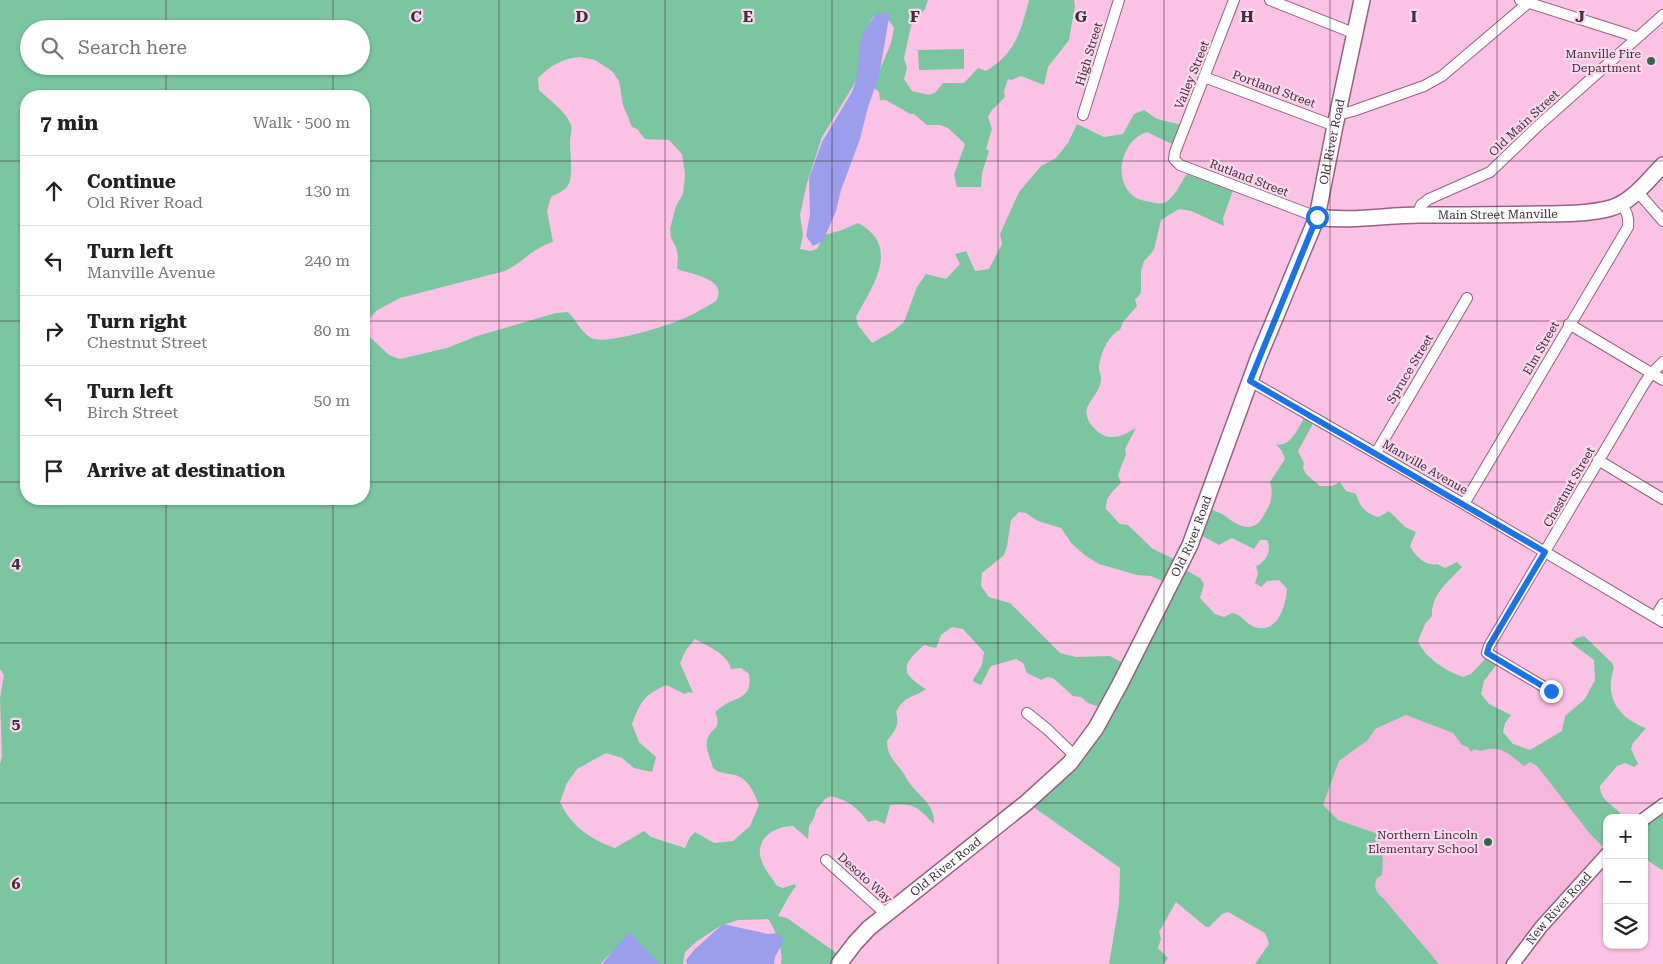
<!DOCTYPE html>
<meta charset="utf-8">
<style>
:root{--surface:#fff;--page:#f6f6f6;--text:#222;--muted:#767676;--line:#e0e0e0}
body{margin:0;font-family:"Roboto Serif",serif;background:var(--page);color:var(--text)}
.controls{position:absolute;right:15px;bottom:15px;display:grid;overflow:hidden;border-radius:10px;box-shadow:0 1px 4px #0004}
.controls button{width:45px;height:45px;display:grid;place-items:center;padding:0;border:0;border-bottom:1px solid var(--line);background:var(--surface);color:var(--text);font:25px sans-serif}
.stop{position:absolute;width:15px;height:15px;margin:-11px;border:4px solid #1a73e8;border-radius:50%;background:#fff}
.stop.end{background:#1a73e8;border-color:#fff;box-shadow:0 1px 5px #0008}
.list{margin:0;padding:0;list-style:none}
h2{display:flex;justify-content:space-between;align-items:center;height:65px;margin:0;padding:0 20px;font-size:21px}
h2 small{font-size:16px;font-weight:400;color:var(--muted)}
.list li{display:grid;grid-template-columns:32px 1fr auto;gap:15px;align-items:center;box-sizing:border-box;height:70px;padding:0 20px;border-top:1px solid var(--line)}
.list b{display:block;font-size:19px;white-space:nowrap}
.list p{margin:0;font-size:16px;white-space:nowrap;color:var(--muted)}
.list em{font-size:16px;font-style:normal;color:var(--muted)}
.icon{flex:none;width:28px;height:28px;fill:none;stroke:currentColor;stroke-width:2;stroke-linecap:round;stroke-linejoin:round}
.map{position:relative;flex:none;width:1663px;height:964px;overflow:hidden}
.search{position:absolute;background:var(--surface);box-shadow:0 1px 4px #0004;left:20px;top:20px;width:350px;height:55px;display:flex;align-items:center;gap:12px;box-sizing:border-box;padding:0 18px;border-radius:28px;color:var(--muted);font-size:19px}
.panel{position:absolute;background:var(--surface);box-shadow:0 1px 4px #0004;left:20px;top:90px;width:350px;height:415px;border-radius:20px}
.map>svg:first-child{display:block}
.built{fill:#f6b6de}
.green{fill:#7bc6a1;fill-rule:evenodd}
.water{fill:#9b9eec}
.lines{fill:none;stroke-linecap:round;stroke-linejoin:round}
.minor-casing{stroke:#956282;stroke-width:12}
.tertiary-casing{stroke:#956282;stroke-width:15}
.secondary-casing{stroke:#956282;stroke-width:18}
.minor{stroke:#fff;stroke-width:10}
.tertiary{stroke:#fff;stroke-width:12}
.secondary{stroke:#fff;stroke-width:15}
.route{stroke:#1a73e8;stroke-width:6}
.grid{fill:none;stroke:#432d3b;stroke-width:1;stroke-opacity:0.55}
.poi-dot{fill:#31674d;stroke:#fad7ec;stroke-width:2}
.labels{text-anchor:middle;stroke-width:4.5;stroke-linejoin:round;paint-order:stroke}
.street-label{font-size:12px;fill:#432d3b;stroke:#fad7ec}
.poi-label{font-size:12px;fill:#432d3b;stroke:#fad7ec;text-anchor:end}
.grid-label{font-size:16px;text-anchor:middle;font-weight:bold;fill:#432d3b;stroke:#fad7ec;stroke-width:4.5;stroke-linejoin:round;paint-order:stroke}
</style>
<div class="map">
<svg width="1663" height="964" viewBox="0 0 1663 964">
<rect width="100%" height="100%" fill="#fbc2e5"/>
<path class="built" d="M1406 715 1453 733 1462 745 1481 751 1489 748 1504 750 1524 765 1530 762 1537 766 1590 834 1605 849 1532 929 1506 964H1439L1383 898 1377 893 1375 883 1377 878 1365 829 1338 820 1322 805 1340 761 1368 740 1375 729Z"/>
<path class="green" d="M0 0H928L925 9 911 26 904 58 907 68 904 79 912 91 929 95 936 92 943 83H964L978 68 986 71C1015 54 1021 31 1029 0H1074L1075 6 1069 40 1048 67 1044 85 1021 76 1011 80 1008 79 1004 91 1005 97 992 110 988 117 992 129 986 149 989 151 982 173 981 187H957L954 175 965 144 948 128 940 125H927L914 114H910L886 100H880L879 92 874 88 872 89 891 43 894 28 886 16H874L870 22 865 41 864 68 822 137 807 183 800 215 803 235 800 249 810 251 817 249 824 235 842 230 858 223C902 246 872 287 856 317L858 325 872 343 893 331 904 322 917 287 926 274 946 279 960 264 955 254 966 251 975 271 989 269 1002 244 1000 234 1019 192 1041 166 1056 158 1068 143 1077 124 1104 137 1123 134 1134 114 1144 110 1157 119 1182 125 1174 145 1147 132C1121 140 1111 182 1136 198 1140 200 1146 201 1151 202 1156 203 1161 205 1166 202 1177 195 1181 181 1189 171L1234 188 1223 218 1224 226 1191 211 1179 209 1161 220 1154 250 1144 261 1141 271V293L1135 300 1137 306 1123 322 1120 330C1108 335 1099 356 1099 369 1099 373 1102 376 1101 380 1100 391 1091 398 1087 408 1083 420 1099 437 1111 437 1120 438 1128 432 1136 428L1125 449 1126 454 1118 475 1121 483C1113 491 1105 497 1106 509L1120 524 1128 525 1153 549 1180 562V567L1200 578 1204 584 1200 598 1215 614 1224 617 1232 613C1243 615 1246 624 1254 627 1277 635 1286 606 1287 589L1279 580 1267 581 1261 587 1255 583 1258 574 1256 566C1266 562 1272 551 1267 540H1260L1254 549 1232 538 1219 545 1197 533 1204 507C1210 509 1216 511 1222 514 1232 520 1244 533 1257 524 1261 521 1264 515 1266 511 1272 504 1273 490 1270 482L1285 459 1282 451 1276 444C1291 448 1298 427 1305 417L1314 422 1298 451 1304 463 1303 468 1306 474 1320 486H1332L1340 482 1346 491 1356 494C1359 506 1367 515 1379 517L1389 511 1405 527 1416 532 1410 546C1415 556 1426 567 1437 564L1445 568 1457 562 1462 567C1449 581 1431 594 1432 616L1425 624 1418 641C1425 658 1446 671 1463 677L1471 674 1487 657 1497 664 1484 681 1481 694 1489 704 1511 715 1505 723 1503 732 1513 744 1530 750 1562 731 1565 716 1585 699 1595 680 1594 660 1571 643 1577 638 1584 636 1612 663 1614 668C1604 697 1618 718 1646 728L1633 743 1631 749 1638 764 1634 767 1625 763 1617 766 1600 786C1600 802 1616 805 1624 818H1607V851L1590 834 1537 766 1530 762 1524 766C1509 754 1501 744 1481 751L1474 749 1471 752 1468 747 1462 745 1453 733 1406 715 1375 729 1368 740 1339 761 1323 805 1338 820 1378 834 1383 860 1382 875 1377 878C1373 886 1376 893 1383 898L1439 964H1255L1269 944 1265 933 1228 912 1222 914 1209 927H1206L1176 902 1159 932 1161 939 1158 948 1168 958 1164 964H1109L1119 904 1120 868 1032 806 1065 766 1105 709 1088 703 1081 697 1073 696 1053 678 1047 677 1041 680 1027 673 1023 663 1016 659 991 666 981 685 974 682 973 680 982 665 984 652 963 629 952 627 941 635 936 648 924 645C914 655 898 666 912 679 916 682 920 686 926 689 911 699 905 695 896 712 900 725 895 731 887 741 887 755 894 761 902 771 906 776 907 781 911 785 921 798 935 805 934 824 917 807 915 803 890 805L885 824 876 820 868 822C858 808 848 800 831 796L825 799 816 810 814 818 809 826 808 839 793 826C773 826 753 840 762 862 765 870 772 878 777 886L783 888 795 884 796 886 789 896 778 916 787 918 839 955 843 957 849 964H781C784 952 775 928 768 919L738 920 720 926 696 942 685 952 683 964H656L634 942 610 954 600 964H0V764L2 756 0 698 4 675 0 669ZM29 29H361V66H29ZM580 57 595 60 612 71 619 81 623 105 632 127 637 129 645 139 669 140 682 154 685 174 683 194 676 206 670 229 671 238 676 247 678 256 677 269C691 274 729 279 716 301 703 309 689 317 675 322 659 328 605 345 591 338 581 332 576 320 568 312L556 313 477 336 447 348 400 359 389 355 371 338 368 333 367 322 376 311 400 298 505 271C522 263 534 247 553 242L547 211 551 197C556 194 564 191 567 187 574 178 570 154 570 144 569 137 573 132 571 125 566 111 549 100 539 90L538 78C550 66 563 58 580 57ZM26 96H364V499H26ZM1019 512 1026 513 1038 521 1061 528 1072 544 1086 556 1099 564 1137 575 1151 576 1169 584 1127 665 1110 656 1076 657 1060 653 1010 603 989 597 981 586 982 573 1004 555 1007 546 1011 520ZM695 639C707 646 728 654 731 669L741 668 749 674C752 694 744 696 728 703 723 705 719 709 715 712 723 730 711 727 707 740 705 748 711 760 713 768 720 774 726 773 735 775 749 779 754 793 759 805L750 826 733 841 714 843 695 832 690 837 685 848 651 837 644 831 615 848C590 839 571 826 560 802L567 783 577 769 606 753 622 758 634 768 652 772 656 757 639 742 632 724C641 701 643 696 666 685L685 694 688 692 693 693 680 663 686 650Z
M964 49V69L919 70 918 50Z
M1663 807V869L1662 870 1644 858V821Z"/>
<path class="water" d="M890 12 879 76 868 107 860 139 841 190 836 211 823 241 813 246 806 236 810 214 809 178 822 142 852 92 856 81 860 44 863 33 876 14Z
M723 924 768 934 778 933 784 940 775 957 774 964H687L686 960 694 950Z
M629 932 660 964H602Z"/>
<g class="lines">
<defs>
<path id="minor" d="M1234 0 1175 152 1174 159 1180 165 1317 217
M1270 0 1356 34
M1520 0 1627 34 1637 38
M1204 77 1335 126
M1083 115 1119 0
M1337 115 1353 111 1424 86 1442 76 1528 3
M1637 191 1663 221
M1417 215 1421 205 1429 199 1490 172 1539 125 1663 15
M1569 324 1663 380
M1250 381 1464 504 1663 622
M1376 453 1467 298
M1598 460 1663 499
M1464 504 1628 227C1629 217 1627 212 1621 204
M1655 617 1663 604
M1551 691 1487 653 1489 646 1644 384 1651 374 1663 362
M1027 713 1047 729 1076 757
M826 860 886 914"/>
<g id="tertiary">
<path d="M1644 819 1663 805"/>
<path id="s1" d="M1513 964 1541 927 1607 854"/>
</g>
<g id="secondary">
<path id="s2" d="M1317 217C1352 222 1386 215 1420 215 1460 215 1499 215 1538 214 1561 214 1589 214 1611 208 1632 202 1648 180 1663 165"/>
<path id="s3" d="M839 964 855 943 869 928 1026 803 1070 763 1096 728 1120 684 1190 545 1258 359 1317 217 1335 126 1362 0"/>
</g>
</defs>
<use href="#minor" class="minor-casing"/>
<use href="#tertiary" class="tertiary-casing"/>
<use href="#secondary" class="secondary-casing"/>
<use href="#minor" class="minor"/>
<use href="#tertiary" class="tertiary"/>
<use href="#secondary" class="secondary"/>
</g>
<g class="lines">
<path class="route" d="M1317 217 1250 381 1545 552 1489 646 1487 653 1551 691"/>
</g>
<path class="grid" d="M166 0V29M333 0V29M499 0V964M665 0V964M832 0V964M998 0V964M1164 0V964M1330 0V964M1497 0V964M166 66V96M333 66V96M0 161H26M364 161H1663M0 321H26M364 321H1663M0 482H26M364 482H1663M166 499V964M333 499V964M0 643H1663M0 803H1663"/>
<g class="poi-dot">
<circle cx="1651" cy="61" r="5"/>
<circle cx="1488" cy="842" r="5"/>
</g>
<g class="labels">
<g class="street-label">
<text transform="translate(1089 54) rotate(-73)" y="4">High Street</text>
<text transform="translate(1192 75) rotate(-68)" y="4">Valley Street</text>
<text transform="translate(1274 89) rotate(20)" y="4">Portland Street</text>
<text transform="translate(1524 123) rotate(-43)" y="4">Old Main Street</text>
<text dy="4" stroke="none"><textPath href="#s3" startOffset="985">Old River Road</textPath></text>
<text transform="translate(1249 178) rotate(21)" y="4">Rutland Street</text>
<text dy="4" stroke="none"><textPath href="#s2" startOffset="181">Main Street Manville</textPath></text>
<text transform="translate(1541 348) rotate(-60)" y="4">Elm Street</text>
<text transform="translate(1410 369) rotate(-59)" y="4">Spruce Street</text>
<text transform="translate(1425 467) rotate(30)" y="4">Manville Avenue</text>
<text transform="translate(1569 487) rotate(-60)" y="4">Chestnut Street</text>
<text dy="4" stroke="none"><textPath href="#s3" startOffset="565">Old River Road</textPath></text>
<text dy="4" stroke="none"><textPath href="#s3" startOffset="145">Old River Road</textPath></text>
<text transform="translate(865 878) rotate(42)" y="4">Desoto Way</text>
<text dy="4" stroke="none"><textPath href="#s1" startOffset="72">New River Road</textPath></text>
</g>
<g class="poi-label">
<text x="1641" y="58">Manville Fire<tspan x="1641" dy="14">Department</tspan></text>
<text x="1478" y="839">Northern Lincoln<tspan x="1478" dy="14">Elementary School</tspan></text>
</g>
</g>
<g class="grid-label">
<text x="416" y="22">C</text>
<text x="582" y="22">D</text>
<text x="748" y="22">E</text>
<text x="915" y="22">F</text>
<text x="1081" y="22">G</text>
<text x="1247" y="22">H</text>
<text x="1414" y="22">I</text>
<text x="1580" y="22">J</text>
<text x="16" y="568">4</text>
<text x="16" y="729">5</text>
<text x="16" y="889">6</text>
</g>
</svg>
<div class="controls">
<button>+</button>
<button>−</button>
<button><svg class="icon" aria-label="layers" viewBox="0 0 24 24"><path d="M12 4l9 5-9 5-9-5zM3 14l9 5 9-5"/></svg></button>
</div>
<div class="stop" style="left:1317px;top:217px"></div>
<div class="stop end" style="left:1551px;top:691px"></div>
<div class="search"><svg class="icon" aria-label="search" viewBox="0 0 24 24"><circle cx="10" cy="10" r="6"/><path d="M15 15l6 6"/></svg>Search here</div>
<section class="panel">
<h2>7 min<small>Walk · 500 m</small></h2>
<ul class="list">
<li><svg class="icon" aria-label="ahead" viewBox="0 0 24 24"><path d="M12 20V5M6 11l6-6 6 6"/></svg><div><b>Continue</b><p>Old River Road</p></div><em>130 m</em></li>
<li><svg class="icon" aria-label="left" viewBox="0 0 24 24"><path d="M17 20v-9H6M10 6l-5 5 5 5"/></svg><div><b>Turn left</b><p>Manville Avenue</p></div><em>240 m</em></li>
<li><svg class="icon" aria-label="right" viewBox="0 0 24 24"><path d="M7 20v-9h11M14 6l5 5-5 5"/></svg><div><b>Turn right</b><p>Chestnut Street</p></div><em>80 m</em></li>
<li><svg class="icon" aria-label="left" viewBox="0 0 24 24"><path d="M17 20v-9H6M10 6l-5 5 5 5"/></svg><div><b>Turn left</b><p>Birch Street</p></div><em>50 m</em></li>
<li><svg class="icon" aria-label="arrive" viewBox="0 0 24 24"><path d="M6 21V4h12l-3 4 3 4H6"/></svg><div><b>Arrive at destination</b></div></li>
</ul>
</section>
</div>
